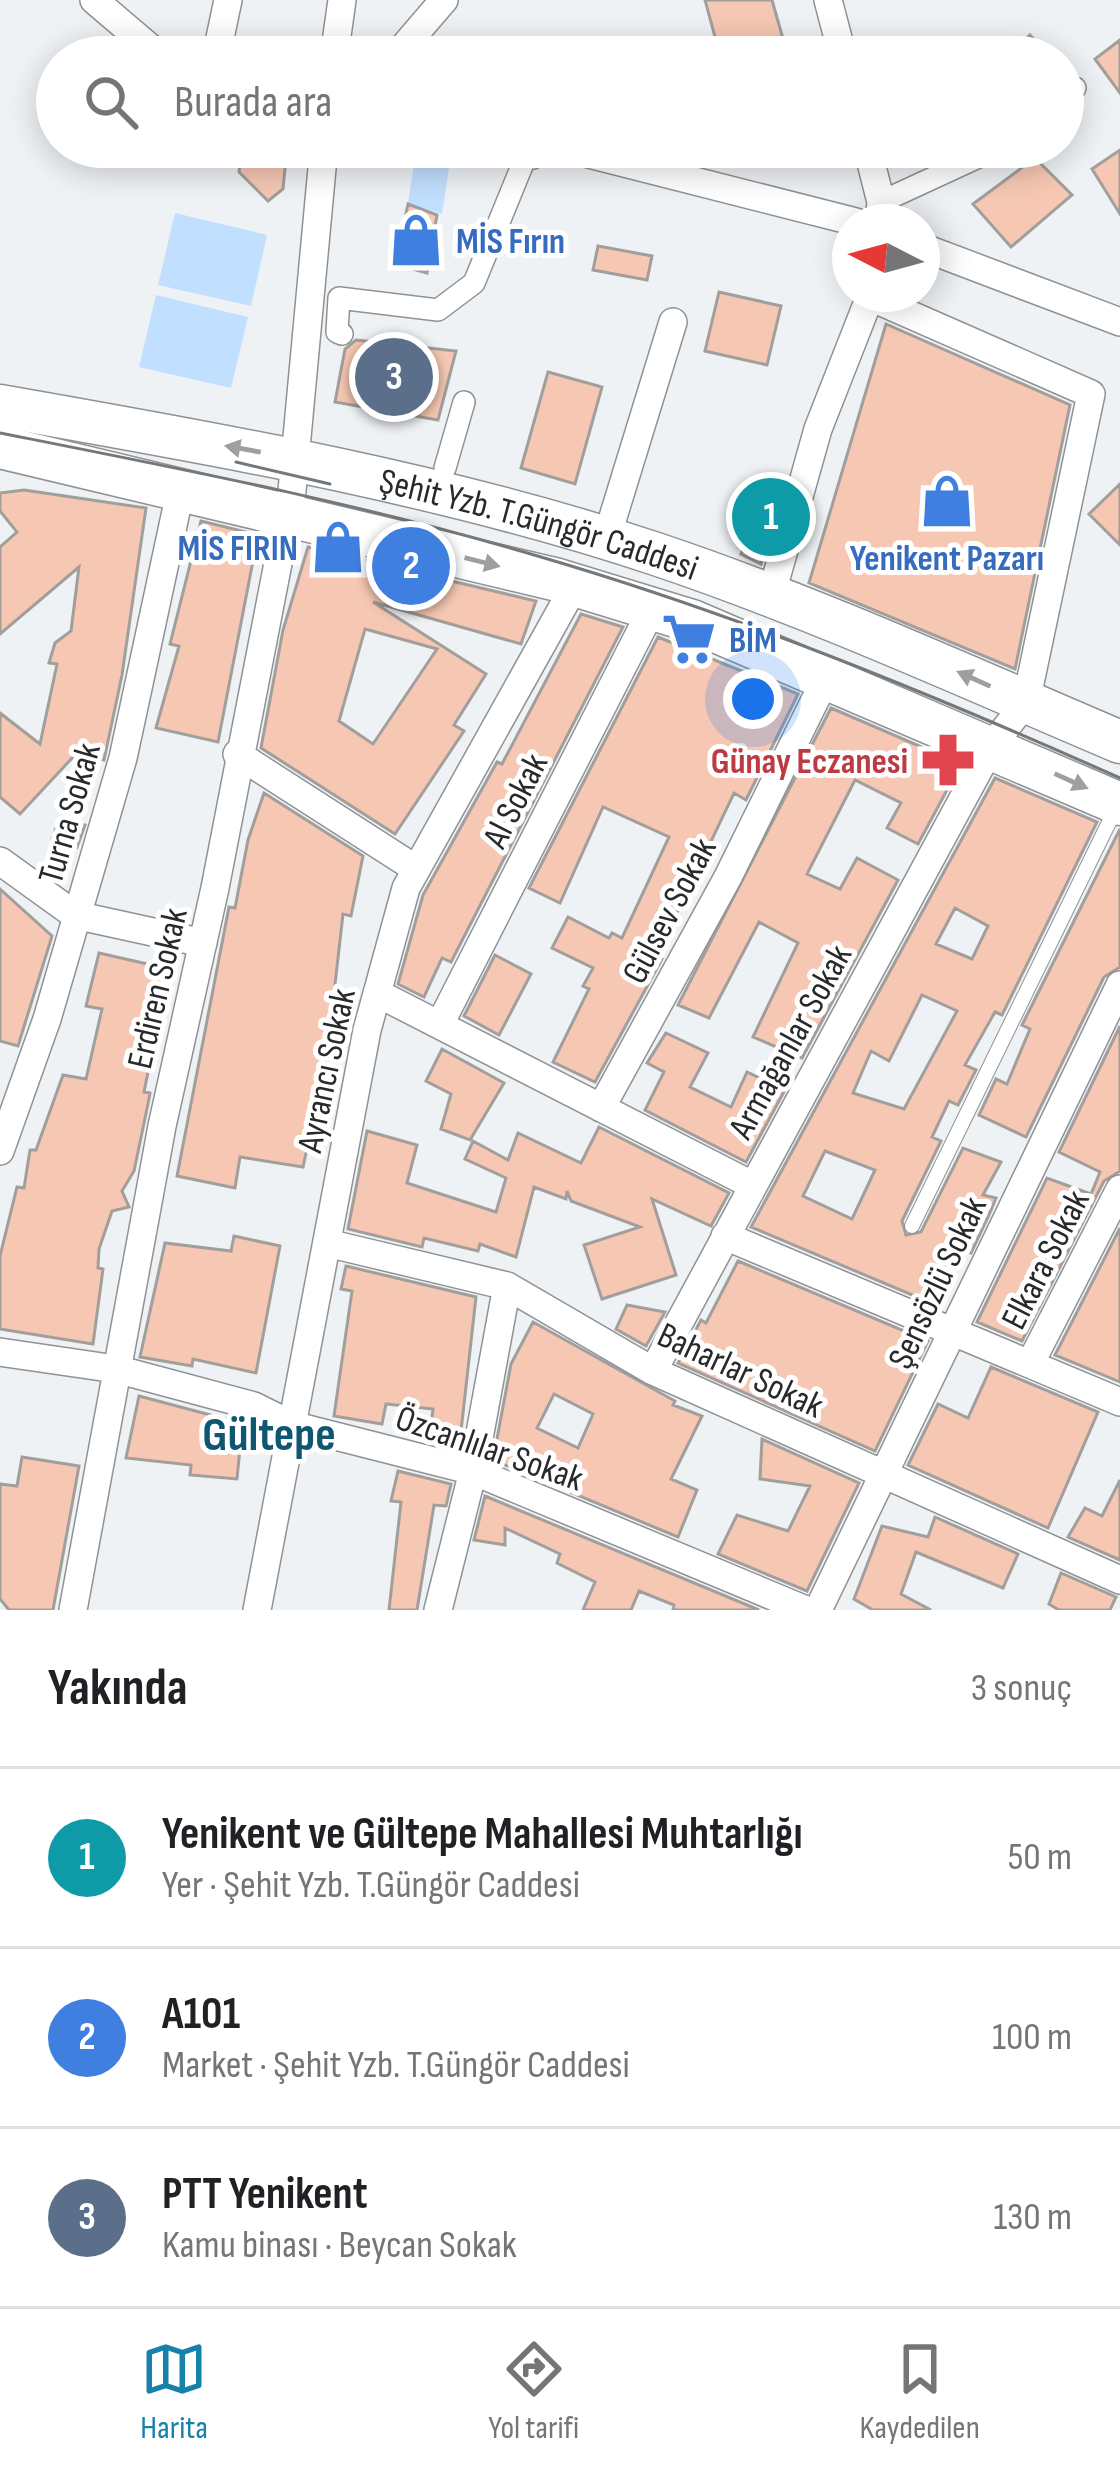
<!DOCTYPE html>
<html lang="tr">
<meta charset="utf-8">
<style>
:root{--surface:#fff;--page:#f2f2f2;--text:#202124;--muted:#757577;--line:#e0e0e0;--accent:#1881aa}
body{margin:0;font-family:"Sofia Sans Condensed",sans-serif;background:var(--page);color:var(--text)}
.compass{position:absolute;left:832px;top:204px;width:108px;height:108px;border-radius:50%;background:var(--surface);box-shadow:0 6px 30px #0003;rotate:276deg}
.you{position:absolute;left:753px;top:699px;width:42px;height:42px;margin:-30px;border:9px solid #fff;border-radius:50%;background:#1a73e8;box-shadow:0 0 0 18px #1a73e833}
.badge{display:grid;place-items:center;width:78px;height:78px;border-radius:50%;background:var(--accent);color:#fff;font-size:39px;font-weight:700}
.pin{position:absolute;translate:-50% -50%;border:6px solid #fff;box-shadow:0 3px 12px #0006}
.list{margin:0;padding:0;list-style:none}
h2{display:flex;justify-content:space-between;align-items:center;height:156px;margin:0;padding:0 48px;font-size:51px}
h2 small{font-size:39px;font-weight:400;color:var(--muted)}
.list li{display:grid;grid-template-columns:78px 1fr auto;gap:36px;align-items:center;box-sizing:border-box;height:180px;padding:0 48px;border-top:3px solid var(--line)}
.list b{display:block;font-size:45px;white-space:nowrap}
.list p{margin:0;font-size:39px;white-space:nowrap;color:var(--muted)}
.list em{font-size:39px;font-style:normal;color:var(--muted)}
.icon{flex:none;width:66px;height:66px;fill:none;stroke:currentColor;stroke-width:2;stroke-linecap:round;stroke-linejoin:round}
.map{position:relative;flex:none;width:1120px;height:1610px;overflow:hidden}
.search{position:absolute;background:var(--surface);box-shadow:0 6px 30px #0003;left:36px;right:36px;top:36px;height:132px;display:flex;align-items:center;gap:30px;box-sizing:border-box;padding:0 42px;border-radius:66px;color:var(--muted);font-size:45px}
.sheet{height:696px;background:var(--surface)}
nav{display:flex;justify-content:space-around;align-items:center;box-sizing:border-box;height:168px;border-top:3px solid var(--line);background:var(--surface);font-size:33px;color:var(--muted)}
nav a{display:grid;justify-items:center;gap:6px}
nav .on{color:var(--accent)}
.map>svg:first-child{display:block}
.green{fill:#c1dffe}
.building{fill:#f6c8b3;stroke:#a29e9c;stroke-width:3;fill-rule:evenodd}
.lines{fill:none;stroke-linecap:round;stroke-linejoin:round}
.service-casing{stroke:#8f9295;stroke-width:16}
.pedestrian-casing{stroke:#8f9295;stroke-width:24}
.minor-casing{stroke:#8f9295;stroke-width:30}
.primary-casing{stroke:#8f9295;stroke-width:45}
.service{stroke:#fff;stroke-width:14}
.pedestrian{stroke:#fff;stroke-width:21}
.minor{stroke:#fff;stroke-width:27}
.primary{stroke:#fff;stroke-width:42}
.tram{stroke:#757779;stroke-width:3}
.oneway{fill:#9e9fa0}
.labels{text-anchor:middle;stroke-width:10;stroke-linejoin:round;paint-order:stroke}
.shop-label{font-size:36px;font-weight:bold;fill:#366cbe;stroke:#fff;text-anchor:start}
.street-label{font-size:36px;fill:#28292b;stroke:#fff}
.health-label{font-size:36px;font-weight:bold;fill:#be3a42;stroke:#fff;text-anchor:end}
.district-label{font-size:48px;font-weight:bold;fill:#0f5672;stroke:#fff}
</style>
<div class="map">
<svg width="1120" height="1610" viewBox="0 0 1120 1610">
<rect width="100%" height="100%" fill="#eff2f5"/>
<path class="green" d="M416 152 450 162 442 214 408 203Z
M175 213 267 235 251 306 158 285Z
M156 295 248 317 231 388 139 367Z"/>
<path class="building" d="M705 0H772L787 53 746 57 742 42 718 48Z
M1030 35 1049 57H1007Z
M1120 40V93L1095 59Z
M243 147H270L286 159 283 189 268 201 239 172Z
M1120 150V214L1092 169Z
M1035 158 1072 195 1011 247 973 204Z
M408 204 437 215 427 273 395 264Z
M598 246 652 256 647 280 593 270Z
M719 292 781 306 767 365 705 351Z
M886 324 1070 405 1015 669 809 583Z
M356 340 456 351 438 420 335 402 345 349Z
M548 372 602 387 575 484 521 468Z
M1120 484V545L1089 514Z
M24 490 146 508 122 675 104 760 82 755 87 742 20 814 0 797V713L40 744 57 664 49 663 55 643 71 631 79 567 0 634V547L17 532 0 511V493Z
M770 491 781 496 761 564 741 554Z
M201 521 258 535 218 742 156 728 179 646 170 644Z
M308 547 536 601 521 644 373 602 486 674 454 725 464 731 395 834 261 748 283 630ZM365 629 437 649 373 744 339 721Z
M581 614 623 627 451 962 442 958 424 997 398 984 423 895 497 762 502 764Z
M658 637 798 694 746 800 734 793 673 921 651 953 662 959 595 1082 553 1062 589 989 583 986 593 968 552 948 568 917 609 938 612 933 622 938 669 837 603 807 560 903 529 888Z
M831 708 961 764 918 844 887 828 901 803 855 780 807 874 840 889 857 858 898 880 802 1058 753 1037 798 943 759 922 709 1018 678 1005Z
M995 778 1097 822 1002 1015 995 1012 965 1065 976 1070 958 1105 949 1101 932 1137 941 1141 902 1221 906 1235 921 1232 963 1148 1001 1162 983 1195 996 1198 989 1215 971 1253 962 1249 936 1305 751 1227ZM955 908 988 926 972 959 936 944ZM922 995 957 1011 904 1109 853 1093 871 1051 889 1061ZM825 1151 875 1170 852 1219 803 1196Z
M264 793 363 856 351 916 343 914 327 1055 303 1167 240 1157 235 1188 177 1176 229 907 235 908 248 840Z
M60 818 85 825 77 847 52 838Z
M1120 829V967L1104 977 1026 1137 979 1115 996 1079 1007 1084 1030 1029 1022 1025Z
M0 889 52 936 18 1046 0 1041Z
M99 953 169 969 144 1092 150 1093 148 1104 134 1171 122 1191 129 1207 112 1211 99 1249 98 1268 103 1269 93 1344 0 1329V1256L17 1187 24 1188 30 1150H36L63 1075 86 1079 102 1009 86 1006Z
M495 955 531 974 499 1035 464 1016Z
M1120 1026V1171L1104 1181 1022 1341 977 1322 1047 1178 1091 1194 1100 1172 1059 1152Z
M666 1033 708 1053 690 1087 731 1107 747 1072 785 1090 746 1162 645 1110 664 1072 647 1063Z
M442 1049 504 1083 470 1140 441 1129 451 1094 426 1081Z
M599 1127 729 1193 711 1226 652 1199 676 1275 602 1299 584 1245 640 1227 571 1201 567 1191 566 1199 534 1187 516 1257 480 1244 478 1251 424 1238 422 1247 348 1229 367 1131 417 1145 407 1183 496 1212 506 1178 465 1159 473 1141 508 1160 518 1133 581 1163Z
M1120 1228V1382L1055 1355Z
M234 1236 280 1246 256 1373 193 1359 192 1366 140 1357 165 1243 231 1251Z
M738 1261 928 1341 875 1451 678 1363 701 1320 706 1323Z
M346 1266 476 1297 459 1449 429 1441 433 1409 386 1404 382 1424 334 1416 352 1291 341 1289Z
M627 1305 665 1312 646 1346 616 1329Z
M533 1322 675 1401 673 1405 702 1416 671 1479 697 1490 678 1537 493 1460 511 1364ZM554 1394 593 1414 578 1448 537 1428Z
M991 1367 1098 1412 1048 1528 908 1465 938 1404 968 1418Z
M139 1396 256 1427 253 1450 240 1448 237 1479 190 1475 191 1465 126 1458Z
M762 1439 859 1483 807 1591 718 1554 737 1515 788 1531 810 1486 760 1479Z
M22 1457 79 1466 53 1610H9L0 1599V1484L17 1486Z
M398 1471 451 1484 446 1506 434 1505 417 1610H389L401 1502 391 1501Z
M1120 1480V1560L1068 1537 1085 1508 1102 1516Z
M485 1496 759 1610H673L674 1605 639 1591 631 1610H583L595 1582 557 1563 560 1554 505 1528V1545L474 1540Z
M935 1517 1018 1554 1003 1588 916 1552 901 1594 931 1610H873L854 1599 882 1526 928 1537Z
M1061 1573 1116 1597 1110 1610H1059L1049 1604Z"/>
<g class="lines">
<defs>
<path id="service" d="M912 1226 1115 810"/>
<path id="pedestrian" d="M1063 98 1075 88
M881 202 1000 147
M342 334 337 332 339 298 438 310 474 283 526 156 533 158
M445 468 464 402"/>
<path id="minor" d="M94 0 161 57
M828 0 843 57
M216 57 228 0
M334 57 342 0
M395 57 444 0
M561 147 856 222
M867 147 881 202 879 222
M922 247 1120 322
M606 540 673 322
M771 596 818 429 871 294
M237 754 413 867
M0 861 75 915 203 943
M377 993 752 1185
M440 1024 652 609
M601 1108 728 877 825 680
M0 1151 47 1019 123 758 181 488
M725 1236 1120 1402
M327 1243 507 1286 653 1371 1120 1580
M0 1352 116 1369 254 1406 292 1425 473 1471 806 1610
M1031 1362 1120 1189
M653 1371 991 747 1026 702 1091 394 870 297
M73 1610 162 1126 215 888 292 491 324 147
M257 1610 367 1030 406 888 575 585
M438 1610 473 1471 507 1286
M818 1610 1120 985"/>
<g id="primary">
<path id="s1" d="M0 406C222 445 442 483 656 554 814 607 967 677 1120 742"/>
<path d="M0 447 558 580 692 621 1120 804"/>
</g>
</defs>
<use href="#service" class="service-casing"/>
<use href="#pedestrian" class="pedestrian-casing"/>
<use href="#minor" class="minor-casing"/>
<use href="#primary" class="primary-casing"/>
<use href="#service" class="service"/>
<use href="#pedestrian" class="pedestrian"/>
<use href="#minor" class="minor"/>
<use href="#primary" class="primary"/>
<path class="tram" d="M0 433C182 469 364 504 541 557 739 615 932 694 1120 778
M236 462 330 484"/>
</g>
<defs><path id="oneway-solid" d="M-6-.8H1V-3.2L6.5 0L1 3.2V.8H-6Z" transform="scale(3)"/></defs>
<g class="oneway">
<use href="#oneway-solid" transform="translate(243 449) rotate(-170)"/>
<use href="#oneway-solid" transform="translate(482 562) rotate(14)"/>
<use href="#oneway-solid" transform="translate(974 679) rotate(-156)"/>
<use href="#oneway-solid" transform="translate(1071 781) rotate(24)"/>
</g>
<defs>
<symbol id="shop-bare" viewBox="-9 -9 18 18"><path d="M-5-2.5h2.3a2.7 3.5 0 0 1 5.4 0H5L5.5 6h-11ZM-1.5-2.5h3a1.5 2.3 0 0 0-3 0Z" fill="#3f7fe0" stroke="#fff" stroke-width="2.5" paint-order="stroke"/></symbol>
<symbol id="supermarket-bare" viewBox="-9 -9 18 18"><path d="M-6-5.5h2.5l.6 2H6L4.5 2H-2.5L-4.4-4H-6ZM-1.5 3.2a1.3 1.3 0 1 0 .1 0ZM3 3.2a1.3 1.3 0 1 0 .1 0Z" fill="#3f7fe0" stroke="#fff" stroke-width="2.5" paint-order="stroke"/></symbol>
<symbol id="pharmacy-bare" viewBox="-9 -9 18 18"><path d="M-2-6h4v4h4v4h-4v4h-4v-4h-4v-4h4Z" fill="#e0444e" stroke="#fff" stroke-width="2.5" paint-order="stroke"/></symbol>
</defs>
<g fill-rule="evenodd">
<use href="#shop-bare" x="378" y="202" width="76" height="76"/>
<use href="#shop-bare" x="909" y="463" width="76" height="76"/>
<use href="#shop-bare" x="300" y="509" width="76" height="76"/>
<use href="#supermarket-bare" x="651" y="601" width="76" height="76"/>
<use href="#pharmacy-bare" x="910" y="722" width="76" height="76"/>
</g>
<g class="labels">
<g class="shop-label">
<text x="456" y="253">MİS Fırın</text>
<text x="298" y="560" text-anchor="end">MİS FIRIN</text>
<text x="947" y="570" text-anchor="middle">Yenikent Pazarı</text>
<text x="729" y="652">BİM</text>
</g>
<g class="street-label">
<text dy="13" stroke="none"><textPath href="#s1" startOffset="552">Şehit Yzb. T.Güngör Caddesi</textPath></text>
<text transform="translate(514 800) rotate(-63)" y="13">Al Sokak</text>
<text transform="translate(68 813) rotate(-74)" y="13">Turna Sokak</text>
<text transform="translate(668 910) rotate(-62)" y="13">Gülsev Sokak</text>
<text transform="translate(156 988) rotate(-77)" y="13">Erdiren Sokak</text>
<text transform="translate(789 1041) rotate(-61)" y="13">Armağanlar Sokak</text>
<text transform="translate(325 1070) rotate(-78)" y="13">Ayrancı Sokak</text>
<text transform="translate(1044 1259) rotate(-63)" y="13">Elkara Sokak</text>
<text transform="translate(936 1282) rotate(-65)" y="13">Şensözlü Sokak</text>
<text transform="translate(741 1369) rotate(25)" y="13">Baharlar Sokak</text>
<text transform="translate(490 1447) rotate(19)" y="13">Özcanlılar Sokak</text>
</g>
<g class="health-label">
<text x="908" y="773">Günay Eczanesi</text>
</g>
<g class="district-label">
<text x="269" y="1450">Gültepe</text>
</g>
</g>
</svg>
<svg class="compass" viewBox="-18 -18 36 36"><path d="M0-13l5 13h-10z" fill="#e53935"/><path d="M0 13l5-13h-10z" fill="#757577"/></svg>
<div class="you"></div>
<div class="pin badge" style="left:771px;top:517px;background:#0f9aa8">1</div>
<div class="pin badge" style="left:411px;top:566px;background:#3f7fe0">2</div>
<div class="pin badge" style="left:394px;top:377px;background:#5c6f8a">3</div>
<div class="search"><svg class="icon" aria-label="search" viewBox="0 0 24 24"><circle cx="10" cy="10" r="6"/><path d="M15 15l6 6"/></svg>Burada ara</div>
</div>
<section class="sheet">
<h2>Yakında<small>3 sonuç</small></h2>
<ul class="list">
<li><span class="badge" style="background:#0f9aa8">1</span><div><b>Yenikent ve Gültepe Mahallesi Muhtarlığı</b><p>Yer · Şehit Yzb. T.Güngör Caddesi</p></div><em>50 m</em></li>
<li><span class="badge" style="background:#3f7fe0">2</span><div><b>A101</b><p>Market · Şehit Yzb. T.Güngör Caddesi</p></div><em>100 m</em></li>
<li><span class="badge" style="background:#5c6f8a">3</span><div><b>PTT Yenikent</b><p>Kamu binası · Beycan Sokak</p></div><em>130 m</em></li>
</ul>
</section>
<nav>
<a class="on"><svg class="icon" aria-label="map" viewBox="0 0 24 24"><path d="M3 6l6-2 6 2 6-2v14l-6 2-6-2-6 2zM9 4v14M15 6v14"/></svg>Harita</a>
<a><svg class="icon" aria-label="directions" viewBox="0 0 24 24"><path d="M12 3l9 9-9 9-9-9zM9 14v-3h6M13 9l2 2-2 2"/></svg>Yol tarifi</a>
<a><svg class="icon" aria-label="saved" viewBox="0 0 24 24"><path d="M7 4h10v16l-5-4-5 4z"/></svg>Kaydedilen</a>
</nav>
